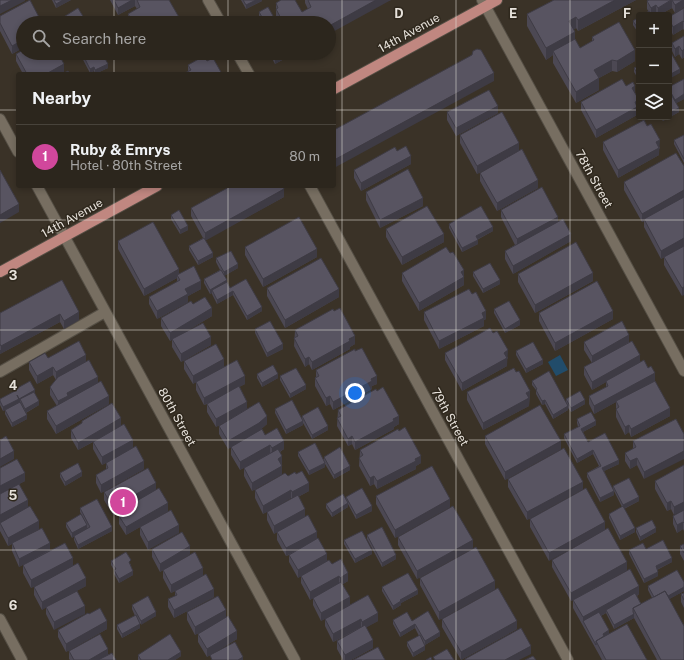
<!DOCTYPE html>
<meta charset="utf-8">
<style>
:root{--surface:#2c261d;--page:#38322a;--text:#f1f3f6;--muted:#a6a5a4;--line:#48433b;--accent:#8bbbb9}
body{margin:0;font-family:"Public Sans",sans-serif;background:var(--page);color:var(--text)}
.controls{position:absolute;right:12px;top:12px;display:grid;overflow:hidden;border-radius:4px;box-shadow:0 2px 6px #0003}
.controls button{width:36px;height:36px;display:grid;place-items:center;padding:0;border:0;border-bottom:1px solid var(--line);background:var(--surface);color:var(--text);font:20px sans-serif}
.you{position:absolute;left:355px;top:393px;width:14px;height:14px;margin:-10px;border:3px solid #fff;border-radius:50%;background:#1a73e8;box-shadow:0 0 0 6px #1a73e833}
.badge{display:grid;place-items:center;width:26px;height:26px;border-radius:50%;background:var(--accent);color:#fff;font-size:13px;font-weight:700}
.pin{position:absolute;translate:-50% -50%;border:2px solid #fff;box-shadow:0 1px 4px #0006}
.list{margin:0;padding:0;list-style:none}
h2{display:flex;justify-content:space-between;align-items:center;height:52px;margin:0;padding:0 16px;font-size:17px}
h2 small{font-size:13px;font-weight:400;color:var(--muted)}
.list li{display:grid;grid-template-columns:26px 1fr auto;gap:12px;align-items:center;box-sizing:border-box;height:64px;padding:0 16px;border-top:1px solid var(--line)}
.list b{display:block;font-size:15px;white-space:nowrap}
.list p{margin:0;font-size:13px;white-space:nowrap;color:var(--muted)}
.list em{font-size:13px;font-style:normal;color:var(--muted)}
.icon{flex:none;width:22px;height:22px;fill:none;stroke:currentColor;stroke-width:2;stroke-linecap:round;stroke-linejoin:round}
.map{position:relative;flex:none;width:684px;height:660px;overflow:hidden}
.search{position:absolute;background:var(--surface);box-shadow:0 2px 6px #0003;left:16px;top:16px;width:320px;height:44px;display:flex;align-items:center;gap:10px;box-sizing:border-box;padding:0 14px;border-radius:22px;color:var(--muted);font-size:15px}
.panel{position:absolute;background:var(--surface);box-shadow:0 2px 6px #0003;left:16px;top:72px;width:320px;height:116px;border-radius:4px}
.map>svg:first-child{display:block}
.water{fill:#214c6a}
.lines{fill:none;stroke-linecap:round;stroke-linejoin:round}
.minor-casing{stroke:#544e44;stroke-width:12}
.major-casing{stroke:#544e44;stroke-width:12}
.minor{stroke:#776e61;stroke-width:10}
.major{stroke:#c08780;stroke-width:10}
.wall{fill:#4c4853}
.shaded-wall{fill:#3e3b44}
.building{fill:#585461;stroke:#3e3b44}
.grid{fill:none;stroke:#e7e2db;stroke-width:1;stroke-opacity:0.55}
.labels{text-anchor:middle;stroke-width:3;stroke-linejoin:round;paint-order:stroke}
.street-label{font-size:12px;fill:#e7e2db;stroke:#2f281d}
.grid-label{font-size:13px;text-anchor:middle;font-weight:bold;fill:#e7e2db;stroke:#2f281d;stroke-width:3;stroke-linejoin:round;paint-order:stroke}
</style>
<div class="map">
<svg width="684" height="660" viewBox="0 0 684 660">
<rect width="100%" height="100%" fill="#3a3227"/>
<path class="water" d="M560 355 568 370 556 376 548 362Z"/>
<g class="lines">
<defs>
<path id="minor" d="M208 0 221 23
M482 0 684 371
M237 53 249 74
M0 119 18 152
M37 186 295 660
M310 186 568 660
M0 372 105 312
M0 619 22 660"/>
<path id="major" d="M334 89 497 0
M0 272 157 186"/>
</defs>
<use href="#minor" class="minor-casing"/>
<use href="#major" class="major-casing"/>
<use href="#minor" class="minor"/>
<use href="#major" class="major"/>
</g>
<path class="wall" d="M52 0H71L56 8Z
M110 0H169L180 23H129L128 22V14L137 9 135 6 118 15Z
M241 0H262V1L246 9Z
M305 0H391L329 23H279L276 17V3L302 12 308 9 305 3Z
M554 0H636L578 31 576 28 573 30 575 39 580 48 592 41V37L635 61 617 72 612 71 599 78V90L576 103 553 63V55L546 60 527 26V14Z
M649 0H684V7L675 13 672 8 659 15H657L656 13 652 15H643L649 12 647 9V1Z
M684 8V30L683 29 673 35 671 31 669 17Z
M259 12 277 23H256V21L259 19Z
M0 16 23 23V48L12 54 0 31Z
M639 17V34L633 25V21Z
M62 18 87 23H62Z
M684 36V57L682 59 679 54 675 57 672 51V43Z
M81 53H102L108 68 95 74 94 71 90 73 81 56Z
M188 53H204L191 59Z
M269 53H295L275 64Z
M16 54 64 72 60 74H23L16 61Z
M207 61 188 72V65Z
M639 66V80L634 72V68Z
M684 80V99L676 103 679 112 663 121 660 117H669V87Z
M626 86 635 94 639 108H637V115L596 138 581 110V102Z
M447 112 498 113 456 136 447 120Z
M647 126 660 148 659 149V155L618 178 603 150V142Z
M460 135 519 151 477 174 460 143Z
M684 135V163L674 144V140Z
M397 151 411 164 361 191 354 178V170Z
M480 173 538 188 497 211 480 181Z
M624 182 684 246 661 259 644 227V221L642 222 624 190Z
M366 192 423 206 380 228 366 200Z
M284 197 205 240 213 257 198 265 189 250V246L203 238 191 216V208Z
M501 210 571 241 513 274 505 259V251L515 245 501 217Z
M171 215 188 230 180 234 171 219Z
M449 224 493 231 477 240 478 244 462 252 449 228Z
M386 229 444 242 402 265 386 237Z
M118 241 179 274 201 289 188 296V302L157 319 149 304V297L177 282V278L144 296 118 249Z
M684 246 682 296 664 265V257Z
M245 247 317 257 263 287 245 255Z
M216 258 238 268 224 276 230 288 262 311 247 320 233 295 217 304 212 294V293L210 294 204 283V279L220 270 216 262Z
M473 272 500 284 483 293 473 276Z
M402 273 464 278V285L419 311 402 281Z
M518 274 593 281 535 313 518 282Z
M62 280 79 320 64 329 60 322 0 354V313Z
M267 288 339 297 285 328 267 296Z
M193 304 212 316 170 341 161 326V318Z
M494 309 520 325 505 333 494 313Z
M424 312 486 319 484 320V326L439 349 424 320Z
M539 313 613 319 555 351 539 321Z
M255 329 283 349 267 357 255 333Z
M295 330 355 344 350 347V349L312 370 309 364 305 367 294 346Z
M493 333 508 358 507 359V366L462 391 445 360V353Z
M172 339 211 345 181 362 172 347Z
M584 342H629L640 362 655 381 670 416 631 437 629 432 625 435 616 417V402L594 414 589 404V396L606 387V382L592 390 584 375V367L592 363 584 350Z
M516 351 543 364 526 373 516 355Z
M48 358 86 362 98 382 109 404 56 434 47 419V411L57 406 50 395V387L57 379 56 380 53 375 37 384 29 370V362Z
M184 361 224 367 245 384 239 387 247 409 267 424 259 431 235 444 265 435 284 449 280 452 282 464 281 465 282 474 252 491 244 476V468L263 457 240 470 231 455V447L228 449 219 434V426L244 411 216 427 207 412V404L204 405 196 390V382L193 384 184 369Z
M316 370 377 384 372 386V389L333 410 330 404 326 406 315 386V378L316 377Z
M516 372 530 391 529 406 483 430 467 400V392Z
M257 374 278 378 262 387 257 378Z
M280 376 306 389 290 398 280 380Z
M532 381 566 402V399L585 404 571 412 568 408V410L553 419 545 404 542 405 536 394V390L532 385Z
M14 390 35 394 39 405 26 413 27 419 12 427 5 414V410L3 411 0 405V399L14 392Z
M275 409 302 418V416L328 430 312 439 303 423V425L286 434 275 413Z
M338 410 399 424 394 427V429L355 450 352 444 348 446 337 426Z
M577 419 596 425 583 432 588 442 619 464 604 471 613 490V486L639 501 624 509 635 532 620 540 609 518V514L622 507 614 491V495L600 502 587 477V473L599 466 593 454 577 463 564 438V434L578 427 577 423Z
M676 419 644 479 637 465 630 469 625 461V453L633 449V441Z
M82 421 121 426 133 448 102 465 93 449V442L78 450 71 438V430L82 423Z
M485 436 561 449 505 480 485 444Z
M360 450 421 463 416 466V469L377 489 374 484 370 486 359 466Z
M298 452 324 459V457L350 470 334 479 325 464V467L309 475 298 456Z
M106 463 144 469 101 493 96 483V475L106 470Z
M684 465 674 515 671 509 667 511 655 489V481Z
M0 468 25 481 19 484 28 507 39 529 24 537 50 550 73 566 31 588 23 573V565L44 553 19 567 12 551V544L8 546 0 531V494L11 488 0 494Z
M60 473 82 476 65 486 60 477Z
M296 474 309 491 298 497 305 517 317 539 327 562 332 564 348 581 343 584 350 605 321 621 313 605V598L310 600 301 583V576L298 578 289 562V555L286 556 277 540V532L274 534 267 520V512L291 499V498L263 514 255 498V490L288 476Z
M508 479 583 489 527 520 508 487Z
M586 488 549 561 530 527V519Z
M156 490 168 511 126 535 119 524V516L128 511V507L113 515 104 500V492Z
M376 496 450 507 395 538 376 504Z
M346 497 372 511 356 519 348 504V507L332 517 326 508V504L346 500Z
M80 508 112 531 78 549 74 540V536L72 538 66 527V523L82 516 80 512Z
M171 510 148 550 140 535V527Z
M684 510V531L683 529 677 533 673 524V516Z
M636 528 656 532 640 541 636 532Z
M367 535 396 559 382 567 367 539Z
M398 537 473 548 417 579 398 545Z
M344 540 372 554 355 563 344 544Z
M684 544V561L680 554V546Z
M152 549 190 554 160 572 152 557Z
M646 549 672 562 657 570 658 576 644 583 629 554V550Z
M552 560 627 570 588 592 639 594 637 596 641 604 652 598 648 590V586L684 582V591L669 599 684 660H657L634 618 614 629 606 613 601 616 609 634 647 660H602L573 608V600L571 601 552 567Z
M111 561 131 564 130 565 133 575 119 583 114 574V570L111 565Z
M163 570 203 576 185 585 214 597 174 618 168 607V599L175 596V591L171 593 163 578Z
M420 578 495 589 439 620 420 585Z
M86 586 74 592 54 630 46 614V607L42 610 34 595V587Z
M382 587 418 594 401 603V605L393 610 382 591Z
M684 593V608L681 602V594Z
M368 595 378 621 366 627 373 648 351 660H343L337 649V641L361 628 333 642 325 626V619Z
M132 605 156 616 140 624V628L122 638 117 629V625L135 616 132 609Z
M187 612 226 618 237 639 207 657 198 642V634L213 625 195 635 187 620Z
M442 619 517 629 461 660 442 627Z
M393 620 412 621 440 636 425 645V650L413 657 407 646V642L419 636 415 628 400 637 393 624Z
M107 629 66 652 58 637V630Z
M69 651 108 654 116 660H70L69 659Z
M138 655 181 656 175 660H138Z"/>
<path class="shaded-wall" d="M12 0H25V1L0 14V6Z
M63 0H71L56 8V4Z
M132 0H135V6L118 15V8Z
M256 0H262V1L246 9V5Z
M376 0H391L329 34V26Z
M615 0H636L578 31V20Z
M672 0V8L659 15H658V8Z
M683 0H684V7L675 13V5Z
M656 5V13L651 15V8Z
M576 17V28L569 33V21Z
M180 19V23H177V21Z
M683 21V29L673 35V27Z
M671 23V31L669 32V24Z
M575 32V44L553 51V55L546 60V48Z
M23 40V48L12 54V46Z
M679 46V54L675 57V49Z
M684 49V57L682 59V51Z
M635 50V61L617 72V61Z
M162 53H169L162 57Z
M196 53H204L191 59V55Z
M280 53H295L275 64V56Z
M612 60V71L599 78V90L576 103V92L594 70Z
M64 64V72L60 74H46Z
M108 64V68L95 74V70Z
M94 67V71L90 73V69Z
M680 69V73L669 79V75Z
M494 73V81L334 168V160Z
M635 86V94L632 96V88Z
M684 94V99L675 104V100Z
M639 100V108H637V115L596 138V130L635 102Z
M498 106V113L456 136V128Z
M679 108V112L663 121V117H669V113Z
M660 140 659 155 618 178V170L656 142Z
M519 143V151L477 174V166Z
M411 156V164L361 191V183Z
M538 180V188L497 211V203Z
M284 189V197L205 241V233Z
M684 190V198L644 219V221L642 222V214Z
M423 198V206L380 228V220Z
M19 204V212L0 223V215Z
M558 217V224L517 247V239Z
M188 226V230L180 234V230Z
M493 227V231L476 240V236Z
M444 234V242L402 265V257Z
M571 234V241L513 274V266Z
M684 238V246L661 259V251Z
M478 240V244L462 252V248Z
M317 249V257L263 287V279Z
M213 253V257L198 265V261Z
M238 264V268L224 276V272Z
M179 269V277L177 275V278L144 296V289Z
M464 270V285L419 311V303Z
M593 273V281L535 313V305Z
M227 280V284L212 290V293L210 294V290Z
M500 280V284L483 293V289Z
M201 281V289L188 296V302L157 319V311L185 289Z
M684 287V295L682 296V288Z
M339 289V297L285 328V320Z
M233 291V295L217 304V300Z
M262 307V311L247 320V316Z
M212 308V316L170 341V333Z
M486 311V319L484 320V326L439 349V341Z
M613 311V319L555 351V343Z
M79 312V320L64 329V321Z
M60 314V322L0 354V350H1V346Z
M520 320V325L505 333V329Z
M629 335V342L592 364V356Z
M355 336V344L350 347V349L312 370V362Z
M211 337V345L181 362V354Z
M283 344V349L267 357V353Z
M508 350 507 366 462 391V383Z
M86 355V363L56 380V372Z
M640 355V363L592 390V382Z
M309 357V364L305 367V359Z
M224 359V367L193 384V376Z
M543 360V364L526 373V369Z
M53 367V375L37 384V376Z
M655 373V381L594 414V406Z
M278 374V378L262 387V383Z
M245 376V384L204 405V398Z
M377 376V384L372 386V389L333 410V402Z
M98 377V384L58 409V401L67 393Z
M306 385V389L290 398V394Z
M35 390V394L20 399V402L19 403V399Z
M530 391 529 406 483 430V423Z
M109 396V404L56 434V426Z
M330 396V404L326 406V398Z
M19 399V403L3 411V407Z
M545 400V404L542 405V401Z
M585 400V404L571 412V408Z
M39 401V405L25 413V409Z
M247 402V409L216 427V419Z
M568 406V410L553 419V415Z
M670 408V416L631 437V429Z
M27 415V419L12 427V423Z
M267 416V424L259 431 228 449V441Z
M399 416V424L394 427V429L355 450V442Z
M121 418V426L78 450V443Z
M303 421V425L286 434V430Z
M596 421V425L581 433V429Z
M629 425V432L625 435V427Z
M328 426V430L312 439V435Z
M352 436V444L348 446V439Z
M133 440V448L102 465V457Z
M284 441V449L272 456V448Z
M561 441V449L505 480V472Z
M270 445V453L240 470V462Z
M593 450V454L577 463V459Z
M14 451V459L0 467V459Z
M684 451V459L644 479V472Z
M282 456V464L278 467V459Z
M421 456V463L416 466V469L377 489V481Z
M637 458V465L630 469V461Z
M619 460V464L602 472V468Z
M144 461V469L101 493V485Z
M325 463V467L309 475V471Z
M282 466V474L252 491V483Z
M350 466V470L334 479V475Z
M82 472V476L65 486V482Z
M25 473V481L0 494V486Z
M374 476V484L370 486V478Z
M583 482V489L527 520V512Z
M156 483V491L113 515V507Z
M309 483V491L292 500V492Z
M291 490V498L263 514V506Z
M614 491V495L600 502V498Z
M639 497V501L623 509V505Z
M450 499V507L395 538V530Z
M28 500V508L0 523V515Z
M671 501V509L667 511V503Z
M684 502V510L674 515V507Z
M168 503V511L126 535V527Z
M348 503V507L332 517V513Z
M372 506V511L356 519V515Z
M305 509V517L274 534V526Z
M39 521V529L8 546V538Z
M605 522V530L549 561V553Z
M683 522V529L677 533V525Z
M87 525V529L72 538V533Z
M179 525V533L148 550V542Z
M112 527V531L78 549V545Z
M635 528V532L620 540V536Z
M656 528V532L640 541V537Z
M317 532V539L286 556V548Z
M473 540V548L417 579V571Z
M50 543V550L19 567V559Z
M190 546V554L160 572V564Z
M372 550V554L355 563V559Z
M327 554V562L298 578V570Z
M396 555V559L382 567V563Z
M73 558V566L31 588V580Z
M672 558V562L656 570V566Z
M627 562V570L571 601V593Z
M203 568V576L171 593V585Z
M133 571V575L119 583V579Z
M658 572V576L644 583V579Z
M348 573V581L340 586V578Z
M339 576V584L310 600V592Z
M86 578V586L42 610V602Z
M495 581V589L439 620V612Z
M639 586V594L607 612 606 610V613L585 624 583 621V617Z
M684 587V591L666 601V597Z
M214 589V597L174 618V610Z
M418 590V594L401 603V605L393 610V606L400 600Z
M350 597V605L321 621V613Z
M85 606V614L54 630V622Z
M226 610V618L195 635V627Z
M156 612V616L141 625V621Z
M378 613V621L362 630V622Z
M634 614V618L614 629V625Z
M361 619V627L333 642V634Z
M107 621V629L66 652V644Z
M517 621V629L461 660V652Z
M140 624V628L122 638V634Z
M415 624V628L400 637V633Z
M609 630V634L603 638V634Z
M237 631V639L207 657V649Z
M440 632V636L425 645V641Z
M373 640V648L351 660H345V655Z
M425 646V650L413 657V653Z
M531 646V654L519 660H505Z
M108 649V657L103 660H89Z
M181 652V656L175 660H168Z
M243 657V660H238Z"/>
<path class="building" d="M0 0H12L0 6Z
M30 0 42 23H23V40L12 46 0 23V16Z
M54 0H63L56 4Z
M114 0H132L118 8Z
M137 0H169L180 19 177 21 178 23H134L128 14 140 7Z
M243 0H256L246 5Z
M281 0H295L302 12 311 7 308 0H376L329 26V23H282L283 22 276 9 278 8 276 3Z
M554 0H615L578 20 576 17 569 21 575 32 546 48 527 14Z
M649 0H671L658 8 656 5 651 8 647 1Z
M672 0H683L675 5Z
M268 7 277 23H257L256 21 262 17 259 12Z
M78 8 87 23H65L62 18Z
M684 8V22L683 21 673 27 671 23 669 24V17Z
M649 11 651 15H643Z
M639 17V30L633 21Z
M619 22 635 50 617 61 612 60 594 70 599 78 576 92 553 51 575 39 580 48 594 40 592 37Z
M684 36V49L682 51 679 46 675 49 672 43Z
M477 49 481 50 494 73 334 160V130L472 55 473 51Z
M23 50V53H58L64 64 46 74H27L16 54Z
M669 51H670L680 69 669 75Z
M82 53H102L108 64 95 70 94 67 90 69Z
M190 53H196L191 55Z
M274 53H280L275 56Z
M204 56 207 61 213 58 222 74H183L191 70 188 65Z
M639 66V76L634 68Z
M68 71 70 74H62Z
M622 79 626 86 633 82 635 86 632 88 639 100 635 102 637 107 596 130 581 102Z
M684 79V94L675 100 669 89V87Z
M489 90 498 106 456 128 447 112Z
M669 91 679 108 669 113Z
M502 112 519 143 477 166 460 135Z
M644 120 647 126 651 124 660 140 656 142 659 148 618 170 603 142Z
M684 135V159L674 140Z
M406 146 411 156 361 183 354 170 395 147 397 151Z
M522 149 538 180 497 203 480 173Z
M676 153 684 166V190L642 214 624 182Z
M408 169 423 198 380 220 366 192Z
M0 170 19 204 0 215Z
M231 186H283L284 189 205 233 191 208Z
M542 187 558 217 517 239 501 210Z
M684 197V238L661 251 644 219Z
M427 206 444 234 402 257 386 229Z
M481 206 493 227 476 236 478 240 462 248 449 224Z
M179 210 188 226 180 230 171 215Z
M299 217 317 249 263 279 245 247Z
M563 219 571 234 513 266 505 251Z
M153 222 179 269 144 289 118 241Z
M204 238 213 253 198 261 189 246Z
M576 242 593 273 535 305 518 274Z
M684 246V287L682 288 664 257Z
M446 247 450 253 453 252 464 270 461 272 464 277 419 303 402 273Z
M231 251 238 264 224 272 216 258Z
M321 258 339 289 285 320 267 288Z
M490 263 500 280 483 289 473 272Z
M194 266 201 281 185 289 188 294 157 311 149 297 180 280 177 275Z
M221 270 227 280 210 290 204 279Z
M246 279 262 307 247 316 233 291 217 300 212 290 227 282 230 288Z
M62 280 79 312 64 321 60 314 1 346 0 344V313Z
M597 281 613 311 555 343 539 313Z
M469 289 472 294 476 292 480 300 486 311 482 313 484 318 439 341 424 312Z
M205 297 212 308 170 333 161 318 191 301 193 304Z
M509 301 520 320 505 329 494 309Z
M340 308 355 336 349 339 350 341 312 362 309 357 305 359 294 338 298 336 295 330 333 309 334 311Z
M270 321 283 344 267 353 255 329Z
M622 321 629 335 592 356 584 342Z
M203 323 211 337 181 354 172 339Z
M490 328 493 333 497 331 508 350 504 353 507 358 462 383 445 353Z
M79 341 86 355 56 372 53 367 37 376 29 362 45 353 48 358Z
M632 341 640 355 592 382 584 367Z
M533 342 543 360 526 369 516 351Z
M216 344 224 359 193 376 184 361Z
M362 348 377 376 371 379 372 381 333 402 330 396 326 398 315 378 319 376 316 370 355 349V351Z
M89 360 98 377 67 393 68 396 58 401 50 387 58 377Z
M237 360 245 376 204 398 196 382Z
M644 360 648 368 651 366 655 373 594 406 589 396 608 386 606 381Z
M273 365 278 374 262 383 257 374Z
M296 368 306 385 290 394 280 376Z
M514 368 516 372 519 371 530 391 526 393 529 398 483 423 467 392Z
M549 371 568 406 553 415 545 400 542 401 536 390 537 389 532 381Z
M30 381 35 390 19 399 17 395 19 399 3 407 0 401V399L15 391 14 390Z
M101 381 109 396 56 426 47 411Z
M655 381 670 408 631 429 629 425 625 427 616 409 619 407 616 401Z
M239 386 247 402 216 419 207 404Z
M383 387 399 416 393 419 394 421 355 442 352 436 348 439 337 418 341 416 338 410 376 389 377 391Z
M580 391 585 400 571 408 566 399Z
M34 392 39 401 25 409 20 399Z
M292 400 303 421 286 430 275 409Z
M20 402 27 415 12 423 5 410Z
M259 402 267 416 259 423 228 441 219 426Z
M112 403 121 418 78 443 71 430 82 423V421Z
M540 405 561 441 505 472 485 436Z
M318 407 328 426 312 435 302 416Z
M591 412 596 421 581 429 588 442 605 433 619 460 602 468 614 491 600 498 587 473 601 466 593 450 577 459 564 434 580 426 577 419Z
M676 419 684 434V451L644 472 637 458 630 461 625 453 636 447 633 441Z
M124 424 133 440 102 457 93 442Z
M405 427 421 456 415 459 416 461 377 481 374 476 370 478 359 458 363 455 360 450 398 429 399 431Z
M277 428 284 441 272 448 270 445 240 462 231 447 262 429 265 435Z
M6 436 14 451 0 459V440Z
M315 443 325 463 309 471 298 452Z
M136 446 144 461 101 485 96 475 108 468 106 463Z
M340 447 350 466 334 475 324 457Z
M564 448 583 482 527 512 508 479Z
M278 449 282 456 278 459 282 466 252 483 244 468Z
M17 459 25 473 0 486V468Z
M78 463 82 472 65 482 60 473Z
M684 465V502L674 507 671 501 667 503 655 481Z
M432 466 450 499 395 530 376 496Z
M148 468 156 483 113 507 104 492Z
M302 471 309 483 292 492 291 490 263 506 255 490 285 473 288 476 295 472 296 474Z
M629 478 639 497 623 505 613 486Z
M19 484 28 500 0 515V494Z
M159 488 168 503 126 527 119 516 130 510 128 506Z
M362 488 372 506 356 515 346 497Z
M586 488 605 522 549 553 530 519Z
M343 494 348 503 332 513 326 504Z
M298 495 305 509 274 526 267 512Z
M97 499 112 527 78 545 74 536 90 527 80 508Z
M30 506 39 521 8 538 0 523Z
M453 506 473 540 417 571 398 537Z
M623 506 635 528 620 536 609 514Z
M171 510 179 525 148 542 140 527Z
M684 510V523L683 522 677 525 673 516Z
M81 514 87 525 72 533 66 523Z
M308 515 317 532 286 548 277 532Z
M652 520 656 528 640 537 636 528Z
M382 527 396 555 382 563 367 535Z
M42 528 50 543 19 559 12 543Z
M608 528 627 562 571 593 552 560Z
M362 531 372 550 355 559 344 540Z
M182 532 190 546 160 564 152 549Z
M318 538 327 554 298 570 289 555Z
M663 540 672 558 656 566 658 572 644 579 629 550 643 543 646 549Z
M65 543 73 558 31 580 23 565Z
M684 544V553L680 546Z
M476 547 495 581 439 612 420 578Z
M126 552 131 560 129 562 133 571 119 579 114 570 116 569 111 561Z
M195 552 203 568 171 585 163 570Z
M341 559 348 573 340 578 339 576 310 592 301 576 329 560 332 564Z
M78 563 86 578 42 602 34 587Z
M630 569 639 586 583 617 573 600Z
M677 570 684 582V587L668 596 665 591 654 597 648 586Z
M408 573 418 590 400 600 401 601 393 606 382 587Z
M206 574 214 589 174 610 168 599 177 595 175 591Z
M341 582 350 597 321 613 313 598Z
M498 588 517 621 461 652 442 619Z
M77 591 85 606 54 622 46 607Z
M665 591 684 626V660H661L633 608Z
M635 593 641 604 633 608V612L634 614 614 625 606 610Z
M684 593V600L681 594Z
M368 595 378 613 362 622 361 619 333 634 325 619Z
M148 596 156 612 141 621 132 605Z
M218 596 226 610 195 627 187 612Z
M100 608 107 621 66 644 58 630 88 613 89 614Z
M428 611 440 632 425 641 415 624 400 633 393 620 407 612 412 621Z
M599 612 609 630 603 634 604 636 596 641V645L583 621Z
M136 615 140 624 122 634 117 625Z
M228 616 237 631 207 649 198 634Z
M627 624 647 660H606L596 641Z
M365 625 373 640 345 655 337 641Z
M521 628 531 646 505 660H465V659Z
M100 634 108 649 89 660H74L69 651Z
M170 634 181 652 168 660H141L138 655Z
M420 635 425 646 413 653 407 642Z
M235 642 243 657 238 660H212L210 655Z
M378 647 385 660H353Z
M447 649 454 660H435L433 657Z
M112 653 116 660H98Z
M533 656 536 660H525Z
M431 657 432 660H426Z"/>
<path class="grid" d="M114 0V23M228 0V23M342 0V660M456 0V660M570 0V660M114 53V74M228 53V74M0 110H18M334 110H639M669 110H684M114 186V660M228 186V660M0 220H684M0 330H684M0 440H684M0 550H684"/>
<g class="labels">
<g class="street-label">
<text transform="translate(409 33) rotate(-29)" y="4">14th Avenue</text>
<text transform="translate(594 179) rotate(61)" y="4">78th Street</text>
<text transform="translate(72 218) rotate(-29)" y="4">14th Avenue</text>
<text transform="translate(177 417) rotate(61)" y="4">80th Street</text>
<text transform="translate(450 417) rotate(61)" y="4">79th Street</text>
</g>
</g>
<g class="grid-label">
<text x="399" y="18">D</text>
<text x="513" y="18">E</text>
<text x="627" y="18">F</text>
<text x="13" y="280">3</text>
<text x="13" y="390">4</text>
<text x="13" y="500">5</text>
<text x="13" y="610">6</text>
</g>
</svg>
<div class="controls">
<button>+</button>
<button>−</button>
<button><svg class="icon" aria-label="layers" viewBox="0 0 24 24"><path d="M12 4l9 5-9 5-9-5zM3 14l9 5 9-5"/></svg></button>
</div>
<div class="you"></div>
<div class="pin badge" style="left:123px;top:502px;background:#d1479c">1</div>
<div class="search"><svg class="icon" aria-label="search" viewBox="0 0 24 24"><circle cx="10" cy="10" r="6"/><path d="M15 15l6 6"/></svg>Search here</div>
<section class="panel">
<h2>Nearby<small></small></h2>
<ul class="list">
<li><span class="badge" style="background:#d1479c">1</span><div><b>Ruby &amp; Emrys</b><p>Hotel · 80th Street</p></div><em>80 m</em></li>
</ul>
</section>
</div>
